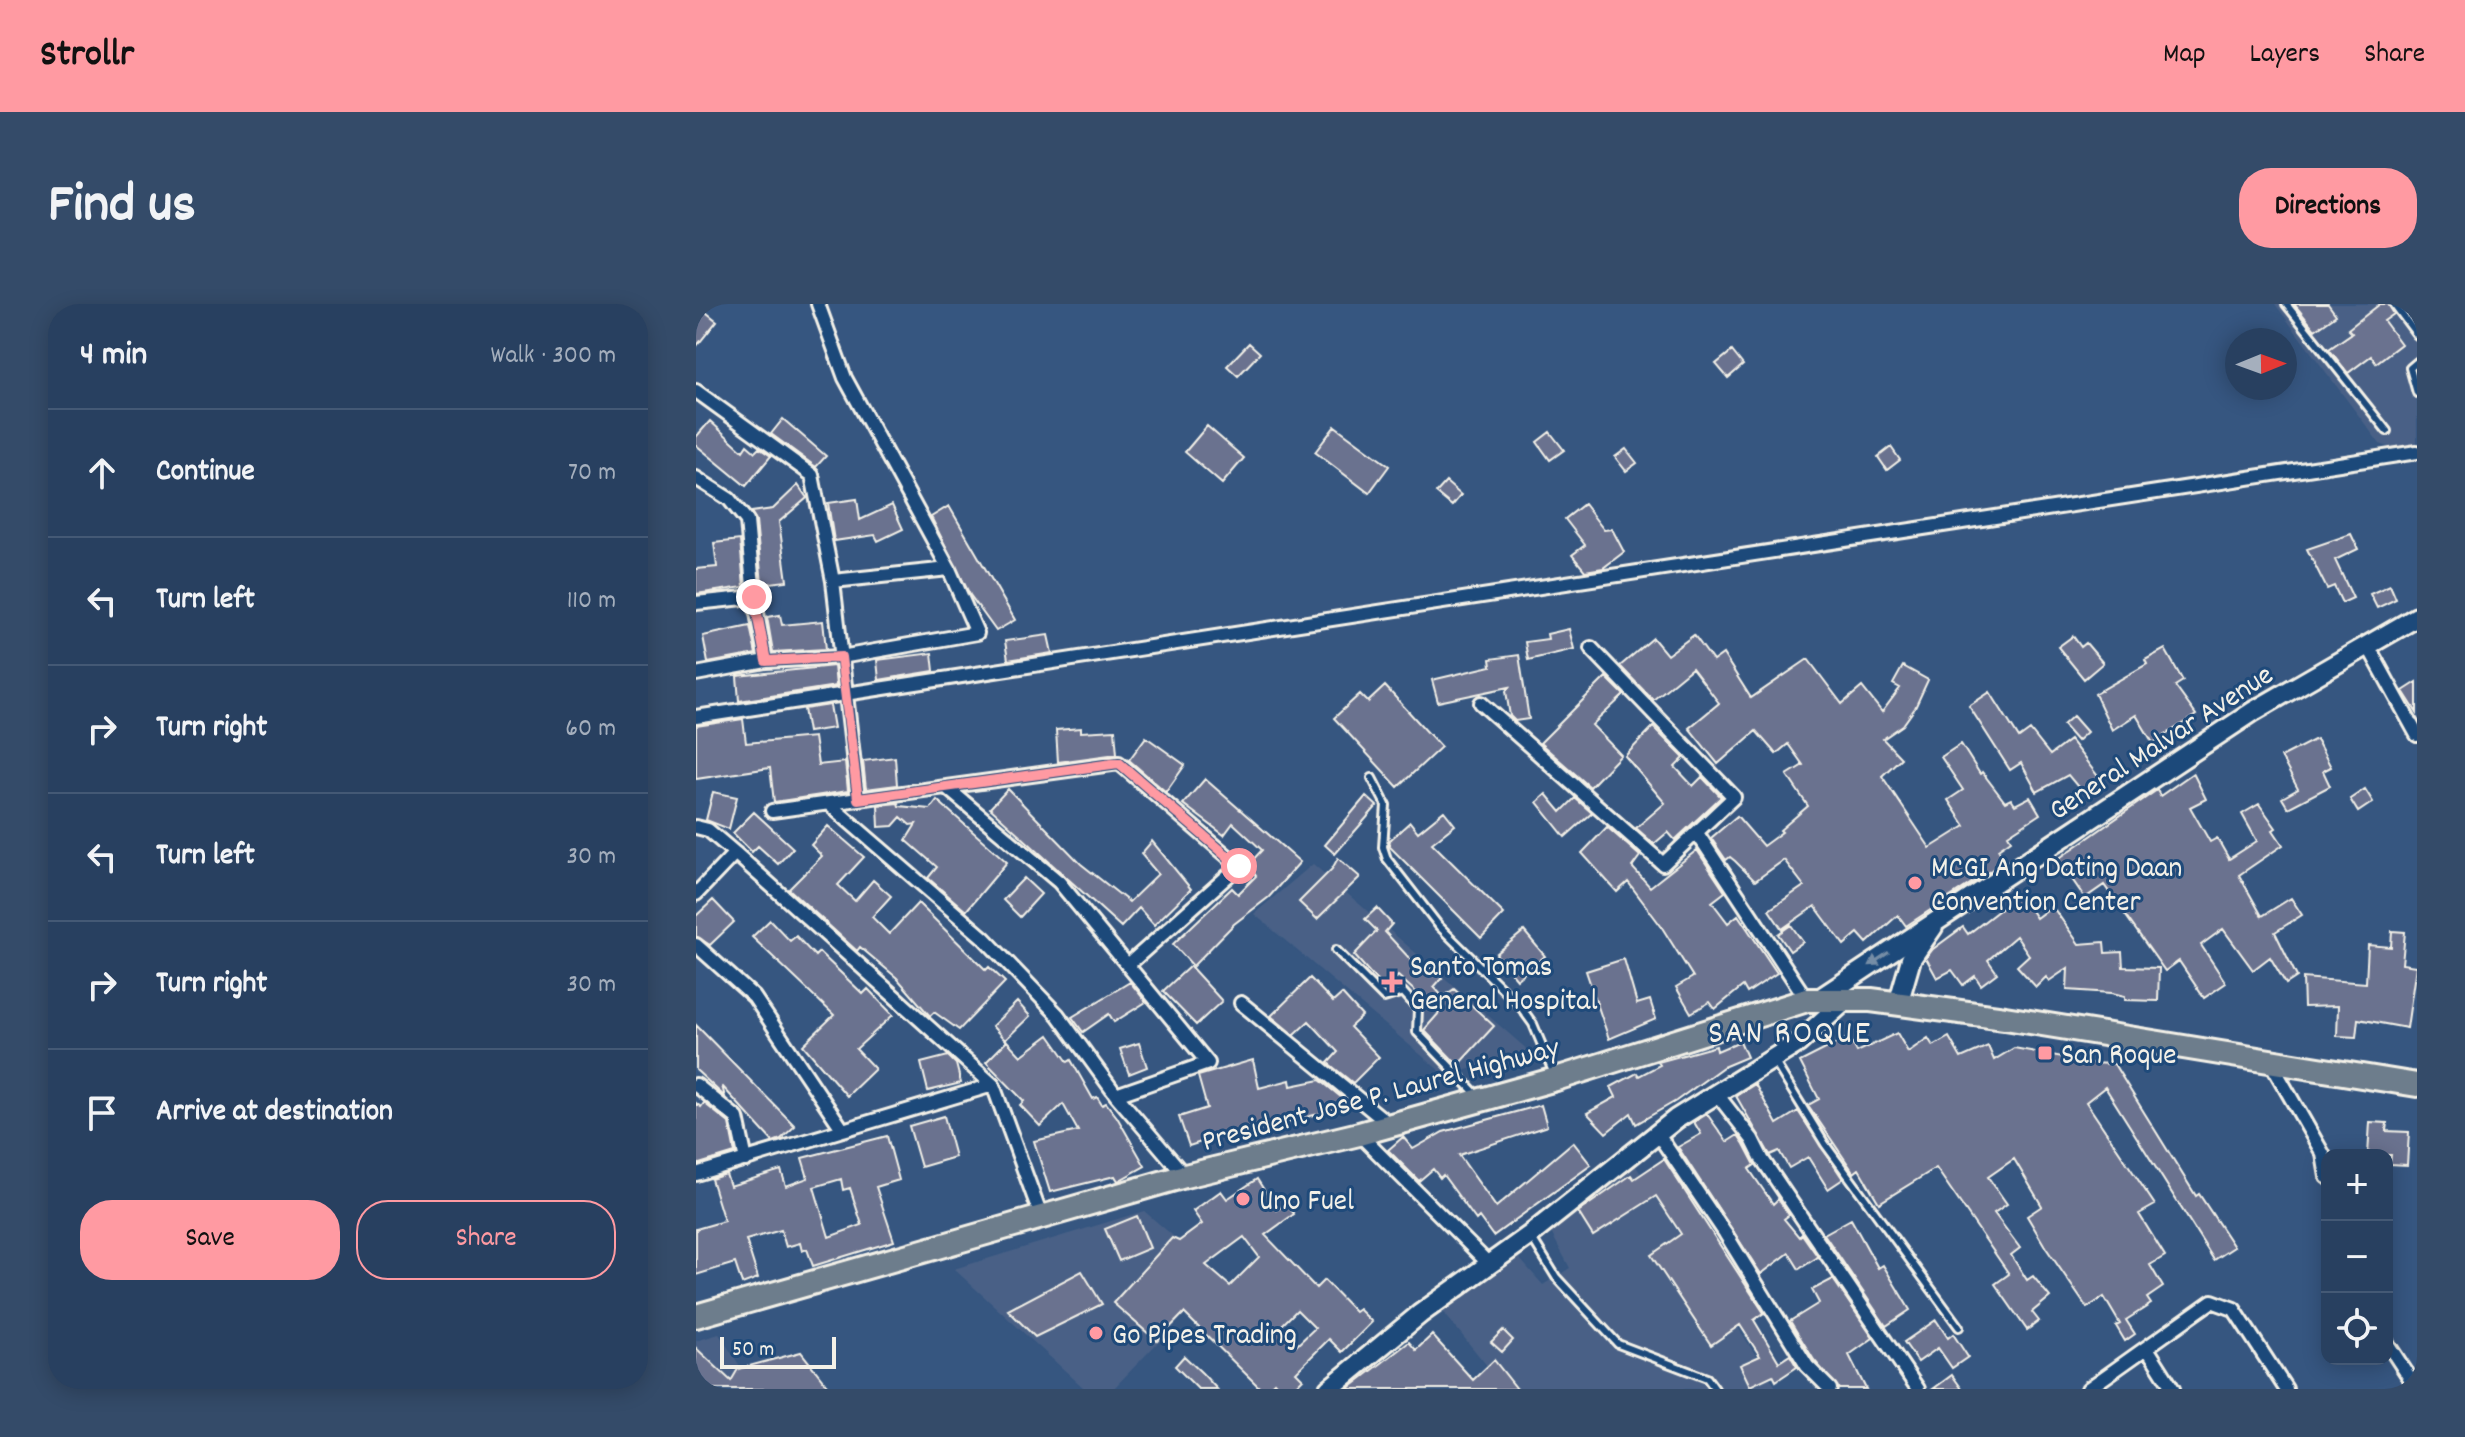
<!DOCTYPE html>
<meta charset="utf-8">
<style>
:root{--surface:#284060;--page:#344b69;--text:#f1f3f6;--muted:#a5afbd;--line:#445975;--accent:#ff9aa2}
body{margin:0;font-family:Dekko,sans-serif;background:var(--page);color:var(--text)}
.controls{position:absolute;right:24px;bottom:24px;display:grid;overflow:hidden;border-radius:16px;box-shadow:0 4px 20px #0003}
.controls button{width:72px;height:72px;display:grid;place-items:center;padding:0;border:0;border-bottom:2px solid var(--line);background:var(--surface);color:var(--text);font:40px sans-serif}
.compass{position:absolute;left:1529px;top:24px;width:72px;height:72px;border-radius:50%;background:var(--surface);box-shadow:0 4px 20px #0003;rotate:89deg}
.scale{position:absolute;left:24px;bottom:20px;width:116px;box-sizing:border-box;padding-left:8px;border:4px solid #f4f1e8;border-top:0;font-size:22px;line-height:28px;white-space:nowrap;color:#f4f1e8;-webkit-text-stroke:6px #1f4a7a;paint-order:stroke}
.stop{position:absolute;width:24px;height:24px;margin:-18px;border:6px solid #ff9aa2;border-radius:50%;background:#fff}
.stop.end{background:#ff9aa2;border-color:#fff;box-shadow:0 2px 8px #0008}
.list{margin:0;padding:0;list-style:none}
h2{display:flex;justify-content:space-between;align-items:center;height:104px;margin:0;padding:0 32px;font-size:34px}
h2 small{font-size:26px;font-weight:400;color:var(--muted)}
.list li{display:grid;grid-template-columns:52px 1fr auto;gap:24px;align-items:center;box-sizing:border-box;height:128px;padding:0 32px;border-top:2px solid var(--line)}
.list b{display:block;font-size:30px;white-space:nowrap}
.list em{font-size:26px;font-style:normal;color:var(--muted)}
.actions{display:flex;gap:16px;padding:24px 32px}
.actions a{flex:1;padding:18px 0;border:2px solid var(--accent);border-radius:32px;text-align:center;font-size:28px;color:var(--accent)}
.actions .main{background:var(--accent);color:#111}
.icon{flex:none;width:44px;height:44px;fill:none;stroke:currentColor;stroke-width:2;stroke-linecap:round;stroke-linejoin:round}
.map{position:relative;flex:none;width:1721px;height:1085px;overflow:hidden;border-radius:32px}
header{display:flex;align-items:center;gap:48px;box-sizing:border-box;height:112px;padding:0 40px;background:var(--accent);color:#111}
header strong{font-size:38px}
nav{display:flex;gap:44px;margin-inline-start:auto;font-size:28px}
.intro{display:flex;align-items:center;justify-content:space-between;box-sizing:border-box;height:192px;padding:0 48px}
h1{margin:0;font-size:56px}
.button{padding:20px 36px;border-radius:32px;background:var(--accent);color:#111;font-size:28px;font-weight:700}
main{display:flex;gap:48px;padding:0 48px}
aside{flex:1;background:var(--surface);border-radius:32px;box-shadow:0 4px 20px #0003}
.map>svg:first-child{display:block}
.built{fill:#496186}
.building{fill:#6b728f;stroke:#f4f1e8;stroke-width:2;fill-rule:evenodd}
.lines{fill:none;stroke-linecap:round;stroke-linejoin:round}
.lane-casing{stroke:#f4f1e8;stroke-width:12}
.street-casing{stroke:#f4f1e8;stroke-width:18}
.secondary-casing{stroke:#f4f1e8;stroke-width:24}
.highway-casing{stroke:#f4f1e8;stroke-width:28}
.lane{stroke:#1f4a7a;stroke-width:6}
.street{stroke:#1f4a7a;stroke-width:12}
.secondary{stroke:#1f4a7a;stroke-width:18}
.highway{stroke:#6d7d8c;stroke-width:22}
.oneway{fill:#748da6}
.route{stroke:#ff9aa2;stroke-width:10}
.poi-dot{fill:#ff9aa2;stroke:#1f4a7a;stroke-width:3}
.labels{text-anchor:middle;stroke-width:6;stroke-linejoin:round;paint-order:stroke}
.street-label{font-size:30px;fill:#f4f1e8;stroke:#1f4a7a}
.poi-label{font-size:30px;fill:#f4f1e8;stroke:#1f4a7a;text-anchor:start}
.quarter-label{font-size:34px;letter-spacing:2px;fill:#f4f1e8;stroke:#1f4a7a}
</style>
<header>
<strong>Strollr</strong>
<nav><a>Map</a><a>Layers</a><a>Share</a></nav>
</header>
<div class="intro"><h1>Find us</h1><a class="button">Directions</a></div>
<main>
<aside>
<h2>4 min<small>Walk · 300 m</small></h2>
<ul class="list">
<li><svg class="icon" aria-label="ahead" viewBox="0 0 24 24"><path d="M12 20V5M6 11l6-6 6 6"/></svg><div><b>Continue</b></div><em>70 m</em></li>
<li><svg class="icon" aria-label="left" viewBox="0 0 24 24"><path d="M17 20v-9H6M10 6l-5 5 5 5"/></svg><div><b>Turn left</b></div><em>110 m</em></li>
<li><svg class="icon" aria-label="right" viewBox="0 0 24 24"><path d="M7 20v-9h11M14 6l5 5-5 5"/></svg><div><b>Turn right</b></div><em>60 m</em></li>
<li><svg class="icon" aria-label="left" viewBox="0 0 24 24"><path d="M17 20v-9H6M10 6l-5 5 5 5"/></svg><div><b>Turn left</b></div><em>30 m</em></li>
<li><svg class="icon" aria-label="right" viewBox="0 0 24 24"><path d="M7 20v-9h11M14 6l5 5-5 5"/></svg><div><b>Turn right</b></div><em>30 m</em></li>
<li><svg class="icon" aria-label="arrive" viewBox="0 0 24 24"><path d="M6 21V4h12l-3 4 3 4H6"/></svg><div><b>Arrive at destination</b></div></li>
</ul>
<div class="actions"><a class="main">Save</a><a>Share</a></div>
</aside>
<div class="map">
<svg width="1721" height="1085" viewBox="0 0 1721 1085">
<rect width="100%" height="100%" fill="#365680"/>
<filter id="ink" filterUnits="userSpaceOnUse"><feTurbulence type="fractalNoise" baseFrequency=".0125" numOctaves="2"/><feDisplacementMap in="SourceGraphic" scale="16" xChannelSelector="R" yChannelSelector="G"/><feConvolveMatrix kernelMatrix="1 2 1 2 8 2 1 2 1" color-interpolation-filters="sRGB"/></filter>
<g filter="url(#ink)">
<path class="built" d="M1579 0H1721V142L1698 145 1684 140Z
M617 560 833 747 750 772 558 610Z
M936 856 1047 1031 1081 1085H810L744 1004 823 954 847 981 874 964 851 921Z
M448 907 525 973 417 1085H389L258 965Z
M23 1030 44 1062 61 1085H0V1037Z"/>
<path class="building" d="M1598 0H1632L1640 11 1619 26Z
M1684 0H1692L1698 10 1688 17 1705 40 1680 59 1675 52 1652 69 1633 45 1656 29 1652 25Z
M6 5 21 17 0 43V13Z
M553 39 564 49 542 72 531 62Z
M1036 47 1047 61 1032 74 1020 60Z
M87 115 130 152 120 163 75 130Z
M14 117 47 147 51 141 59 148 63 144 75 152 50 182 0 141V133Z
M511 122 548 154 526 180 489 148Z
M639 122 693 162 673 189 619 148Z
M854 128 868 146 854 156 841 138Z
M1195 143 1204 156 1191 166 1182 153Z
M930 145 941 159 930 167 919 153Z
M750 178 765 191 756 202 740 189Z
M102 181 111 194 83 218 91 277 66 280 60 216 55 208 77 205Z
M161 195 164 216 196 201 207 225 182 237 179 231 138 237 132 199Z
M888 200 908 226 916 225 928 248 907 264 889 267 876 251 889 241 869 215Z
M253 202 319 316 300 327 274 291 235 213Z
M1655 230 1662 245 1639 256 1657 294 1646 299 1638 282 1631 285 1611 245Z
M44 236 48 283 0 290V265L21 263 18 239Z
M1694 281 1700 295 1681 304 1674 290Z
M84 311 86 321 127 317 130 345 77 348 71 313Z
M54 322 60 350 12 359 7 332Z
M873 325 878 345 832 356 829 338 852 335 851 330Z
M352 331 356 349 312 356 309 337Z
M998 331 1017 357 1027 350 1055 394 1112 355 1146 400 1166 383 1186 408 1204 384 1197 380 1207 362 1232 376 1219 404 1207 421 1187 435 1205 454 1186 472 1234 544 1269 522 1252 496 1267 486 1245 453 1265 440 1284 470 1286 468 1309 498 1315 495 1319 501 1334 493 1344 510 1312 531 1315 536 1302 545 1309 557 1210 622 1202 611 1171 639 1162 629 1148 641 1119 602 1086 625 1073 606 1108 582 1088 556 1059 577 1039 557 1034 553 1030 556 1015 534 1041 512 1067 542 1086 528 1084 526 1112 502 1091 471 1107 461 1092 440 1080 450 1060 427 1022 460 993 424 1023 399 996 364 957 396 924 362 957 334 971 351Z
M1377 332 1385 343 1390 339 1407 359 1388 375 1362 343Z
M1469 345 1487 377 1479 382 1500 411 1457 439 1440 411 1416 426 1399 390 1451 360 1449 356Z
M236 349 238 367 183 376 181 356Z
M823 351 833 415 819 417 814 412 810 387 813 383 742 398 736 376 795 362 794 355Z
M138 362 140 382 43 397 41 372Z
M910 373 928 391 896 421 925 451 894 483 844 439Z
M1721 378V409L1707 387Z
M689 382 745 443 702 483 638 414 664 390 672 398Z
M1294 388 1323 434 1334 426 1354 451 1374 436 1404 475 1386 488 1372 471 1341 488 1325 459 1314 466 1273 402Z
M134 401 138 424 112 428 108 405Z
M1377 412 1391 428 1381 437 1367 421Z
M47 415 50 439 118 433 122 461 149 458 152 487 78 498 74 464 0 475V422Z
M957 423 988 454 979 463 997 482 1006 473 1025 493 979 536 972 528 958 540 940 524 969 499 929 452Z
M385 424V428L419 426 421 450 362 458 360 426Z
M450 433 489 461 470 488 433 456Z
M1620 435 1635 463 1627 467 1634 482 1592 504 1586 494 1602 485 1585 453Z
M199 453 201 481 170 485 167 457Z
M1497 469 1510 495 1494 503 1514 538 1521 534 1533 555 1561 537 1546 510 1563 500 1580 524 1577 526 1587 541 1543 571 1566 612 1595 594 1606 611 1579 628 1601 673 1590 680 1574 653 1557 666 1527 625 1505 641 1530 679 1508 694 1483 657 1469 667 1408 581 1389 594 1362 555 1461 486 1464 492Z
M509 475 604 558 573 593 538 620 497 662 477 640 536 584 542 590 560 572 552 561 566 546 537 519 528 531 487 500Z
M312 485 385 560 433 598 462 570 445 550 456 537 495 585 458 621 443 604 425 623 294 504Z
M1669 485 1677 498 1662 508 1654 495Z
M17 488 41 493 33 525 10 516Z
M850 490 865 508 879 494 896 509 869 533 841 498Z
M670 492 681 502 639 550 629 541Z
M241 496 311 558 270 607 232 574 241 563 210 536 220 520 214 521 205 513 197 522 183 523 182 501 202 499 203 502 234 505Z
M748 507 759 521 736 539 808 610 785 634 693 542 694 536 714 518 722 528Z
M58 508 97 544 82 560 62 542 56 548 37 529Z
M132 522 168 553 142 581 159 597 177 576 195 592 176 613 193 630 222 599 290 666 293 663 309 678 263 726 238 708 234 712 201 674 164 643 161 647 93 585 126 552 115 541Z
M911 523 944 552 936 563 954 583 1001 546 1029 588 1016 598 1032 619 1042 611 1081 669 1051 689 1047 682 1019 705 1014 698 995 709 980 683 997 673 965 622 932 578 921 588 886 549Z
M642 554 664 573 621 615 603 598 636 565Z
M328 574 345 590 324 613 307 596Z
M1324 590 1340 614 1356 602 1383 640 1408 638 1409 649 1426 648 1427 663 1463 664 1462 697 1429 696V692L1416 689 1371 686 1372 664 1353 677 1350 673 1340 683 1321 662 1333 651 1320 632 1292 656 1301 669 1285 681 1279 672 1267 681 1256 666 1241 674 1230 654 1237 645 1267 623 1272 630Z
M17 596 38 618 14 641 0 632V612Z
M681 604 696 620 689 628 727 669 733 662 746 674 738 683 747 693 758 685 798 722 762 761 728 726 743 709 702 672 689 686 658 651 681 627 669 615Z
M74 616 94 637 100 632 119 652 123 648 167 690 172 685 197 711 160 745 179 765 151 792 107 741 138 711 56 633Z
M1095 621 1107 638 1094 647 1082 630Z
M828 627 849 652 821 675 800 650Z
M1696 627 1709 628 1706 660 1720 662 1711 724 1662 715 1660 733 1641 732 1642 702 1608 703 1607 674 1670 679 1672 641 1695 643Z
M928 655 941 700 954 696 960 715 913 735 890 667Z
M494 662 526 697 500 721 467 687Z
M614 674 637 698 646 690 666 712 654 723 683 753 657 779 632 759 642 748 613 717 598 731 575 712Z
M434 678 450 698 418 718 413 710 387 728 376 713Z
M321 698 334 712 309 736 296 722Z
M0 721 99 822 85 835 77 838 26 782 29 793 0 766Z
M1201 729 1212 748 1232 734 1237 742 1253 733 1265 754 1292 742 1298 756 1318 744 1367 753 1368 758 1418 760 1500 892 1503 890 1538 943 1518 956 1409 783 1390 798 1459 901 1443 910 1469 952 1454 961 1467 983 1451 994 1455 1000 1430 1016 1439 1030 1429 1037 1420 1022 1424 1020 1408 993 1391 1004 1350 944 1331 912 1346 902 1318 855 1292 873 1311 900 1298 909 1324 944 1315 951 1331 976 1337 972 1354 993 1336 1008 1343 1017 1331 1026 1299 980 1313 970 1240 864 1183 899 1163 865 1158 869 1112 801 1123 795 1104 758 1153 733 1161 748Z
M353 731 372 758 375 756 397 795 401 793 406 801 410 799 421 813 449 862 422 877 419 872 354 888 338 837 382 827 367 800 344 822 324 801 328 797 290 758 311 737 325 752Z
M1044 737 1051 753 1027 763 980 797 940 820 935 809 910 829 891 809 920 793 915 783 941 769 943 772 964 761 962 758 1020 742 1021 747Z
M443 739 451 763 433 770 424 745Z
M252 752 260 760 265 779 232 787 225 759Z
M557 756 563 784 594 776 595 782 624 776 646 794 649 803 549 829 548 824 493 842 483 813 511 804 502 772Z
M1059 780 1081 820 1102 807 1147 875 1132 885 1112 853 1093 864 1083 847 1074 851 1040 792Z
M0 799 5 803 8 799 33 819 39 849 0 861Z
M845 801 851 822 763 851 800 903 877 838 895 861 797 932 783 913 780 916 747 871 744 874 737 865 723 877 692 846 707 833 717 845 747 828Z
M1011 810 1031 838 1042 831 1048 840 1059 861 1053 865 1077 900 1082 895 1093 911 1088 915 1103 933 1106 930 1122 953 1103 965 1093 949 1065 970 982 843 1005 830 998 818Z
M248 812 259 853 225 863 213 822Z
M1674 818 1691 819 1690 827 1713 828 1711 861 1694 860 1695 851H1672Z
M191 832 203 876 180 883 198 937 117 962 111 945 106 947 104 939 90 943 85 926 50 936 62 974 46 980 39 959 0 971V925L28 917 15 875 30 870 34 882 85 866 90 882 112 874 106 854ZM145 875 147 886 154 884 166 921 133 933 118 883Z
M968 855 1068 1009 1058 1016 1083 1058 1094 1051 1101 1063 1080 1077 1077 1071 1054 1082 1044 1061 1064 1052 1044 1021 1015 1041 955 951 985 930 960 892 897 932 882 908 935 871 938 875Z
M561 875 581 906 590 899 598 910 569 931 620 984 628 976 659 1008 663 1005 676 1018 646 1048 633 1035 600 1068 607 1075 597 1085H584L578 1078 571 1085H565L488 1009 461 1037 417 999 476 934 483 937 506 920 497 907 525 887 531 895ZM548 933 563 953 534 982 510 961ZM601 1006 619 1024 601 1041 585 1022Z
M441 912 454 944 423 957 409 925Z
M1155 915 1182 964 1187 961 1214 1006 1190 1022 1128 930Z
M386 967 406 1000 339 1033 312 1006Z
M1137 975 1177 1034 1153 1051 1170 1085H1143L1118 1056 1094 1017 1123 999 1116 986Z
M1240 1016 1252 1034 1257 1030 1272 1053 1256 1064 1242 1044 1222 1058 1208 1038Z
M807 1026 817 1036 806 1048 795 1038Z
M736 1031 777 1076 798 1056 821 1085H652L713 1038 720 1046Z
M0 1044 35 1077 42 1065 105 1048 134 1085H12L0 1073Z
M488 1052 506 1069 521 1085H502L479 1062Z
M1256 1071 1266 1085H1237Z"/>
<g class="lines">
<defs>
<path id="lane" d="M1590 0 1691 127
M1698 0 1721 31
M1721 58 1714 64 1721 89
M676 474 690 501 687 543 691 555 743 622 824 702 837 720 858 770
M640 646 688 694 707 688 722 705 721 728 781 791
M1078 757 1129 840 1263 1023
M836 934 860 973 922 1040 1011 1074 1019 1085"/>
<path id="street" d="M0 87 116 171 137 277 162 495
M0 174 33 195 51 217 58 293 70 357
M137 277 253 265
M0 299 58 293
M1671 340 1721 431
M0 370 70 357 145 353 281 329 253 265 149 74 122 0
M785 399 967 560 1038 493 895 344
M0 413 1721 148
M250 483 363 578 512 759 420 791
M134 501 288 634 362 711 420 791 489 872
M76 507 423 459 543 562 433 660
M0 523 12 526 39 549
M1001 529 1111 696
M0 590 39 549 297 781 346 915
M0 641 58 693 147 826
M545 699 694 821
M1575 759 1627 850 1631 873
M0 781 41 814 50 856
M1020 789 1056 835 1066 855 1222 1085
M961 829 1029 929 1111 1062 1134 1085
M663 830 793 960
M0 870 297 781
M1691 1039 1721 1085
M1451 1044 1477 1085
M1392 1085 1516 997 1538 1005 1590 1085"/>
<path id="secondary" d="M1123 695 1558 407 1721 313
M1202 700 1215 655 1237 623
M633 1085 724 1010 834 931 980 815 1102 739 1151 695"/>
<path id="highway" d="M0 1012 489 872 663 830 860 775 1111 696H1175L1309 714 1721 781"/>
</defs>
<use href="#lane" class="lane-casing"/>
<use href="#street" class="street-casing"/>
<use href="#secondary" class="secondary-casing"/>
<use href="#highway" class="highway-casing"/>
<use href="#lane" class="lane"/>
<use href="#street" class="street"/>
<use href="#secondary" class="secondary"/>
<use href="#highway" class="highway"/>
</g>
<defs><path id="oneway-solid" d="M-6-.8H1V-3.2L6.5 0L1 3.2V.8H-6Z" transform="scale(2)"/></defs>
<use class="oneway" href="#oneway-solid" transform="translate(1183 655) rotate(146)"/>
</g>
<g class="lines" filter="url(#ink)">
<path class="route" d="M58 293 70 357 145 353 162 495 423 459 543 562"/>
</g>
<g class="poi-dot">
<circle cx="1219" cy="579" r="8"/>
<path d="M692 666h8v8h8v8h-8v8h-8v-8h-8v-8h8z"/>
<rect x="1341" y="741" width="16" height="16" rx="4"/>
<circle cx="547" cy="895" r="8"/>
<circle cx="400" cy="1029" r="8"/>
</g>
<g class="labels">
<g class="street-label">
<text transform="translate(1464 437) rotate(-33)" y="10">General Malvar Avenue</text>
<text transform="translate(684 789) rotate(-15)" y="10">President Jose P. Laurel Highway</text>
</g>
<g class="poi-label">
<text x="1235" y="572">MCGI Ang Dating Daan<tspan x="1235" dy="34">Convention Center</tspan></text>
<text x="714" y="671">Santo Tomas<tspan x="714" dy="34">General Hospital</tspan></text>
<text x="1365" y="759">San Roque</text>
<text x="563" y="905">Uno Fuel</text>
<text x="416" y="1039">Go Pipes Trading</text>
</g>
<g class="quarter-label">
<text x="1094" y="738">SAN ROQUE</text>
</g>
</g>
</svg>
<div class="controls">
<button>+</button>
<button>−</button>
<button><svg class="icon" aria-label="locate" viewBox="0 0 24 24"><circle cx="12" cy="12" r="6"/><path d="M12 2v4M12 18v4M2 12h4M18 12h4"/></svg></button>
</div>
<svg class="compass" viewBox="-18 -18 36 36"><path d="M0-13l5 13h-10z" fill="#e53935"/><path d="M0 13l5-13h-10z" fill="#a5afbd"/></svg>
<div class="scale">50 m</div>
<div class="stop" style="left:543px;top:562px"></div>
<div class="stop end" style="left:58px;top:293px"></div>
</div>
</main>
